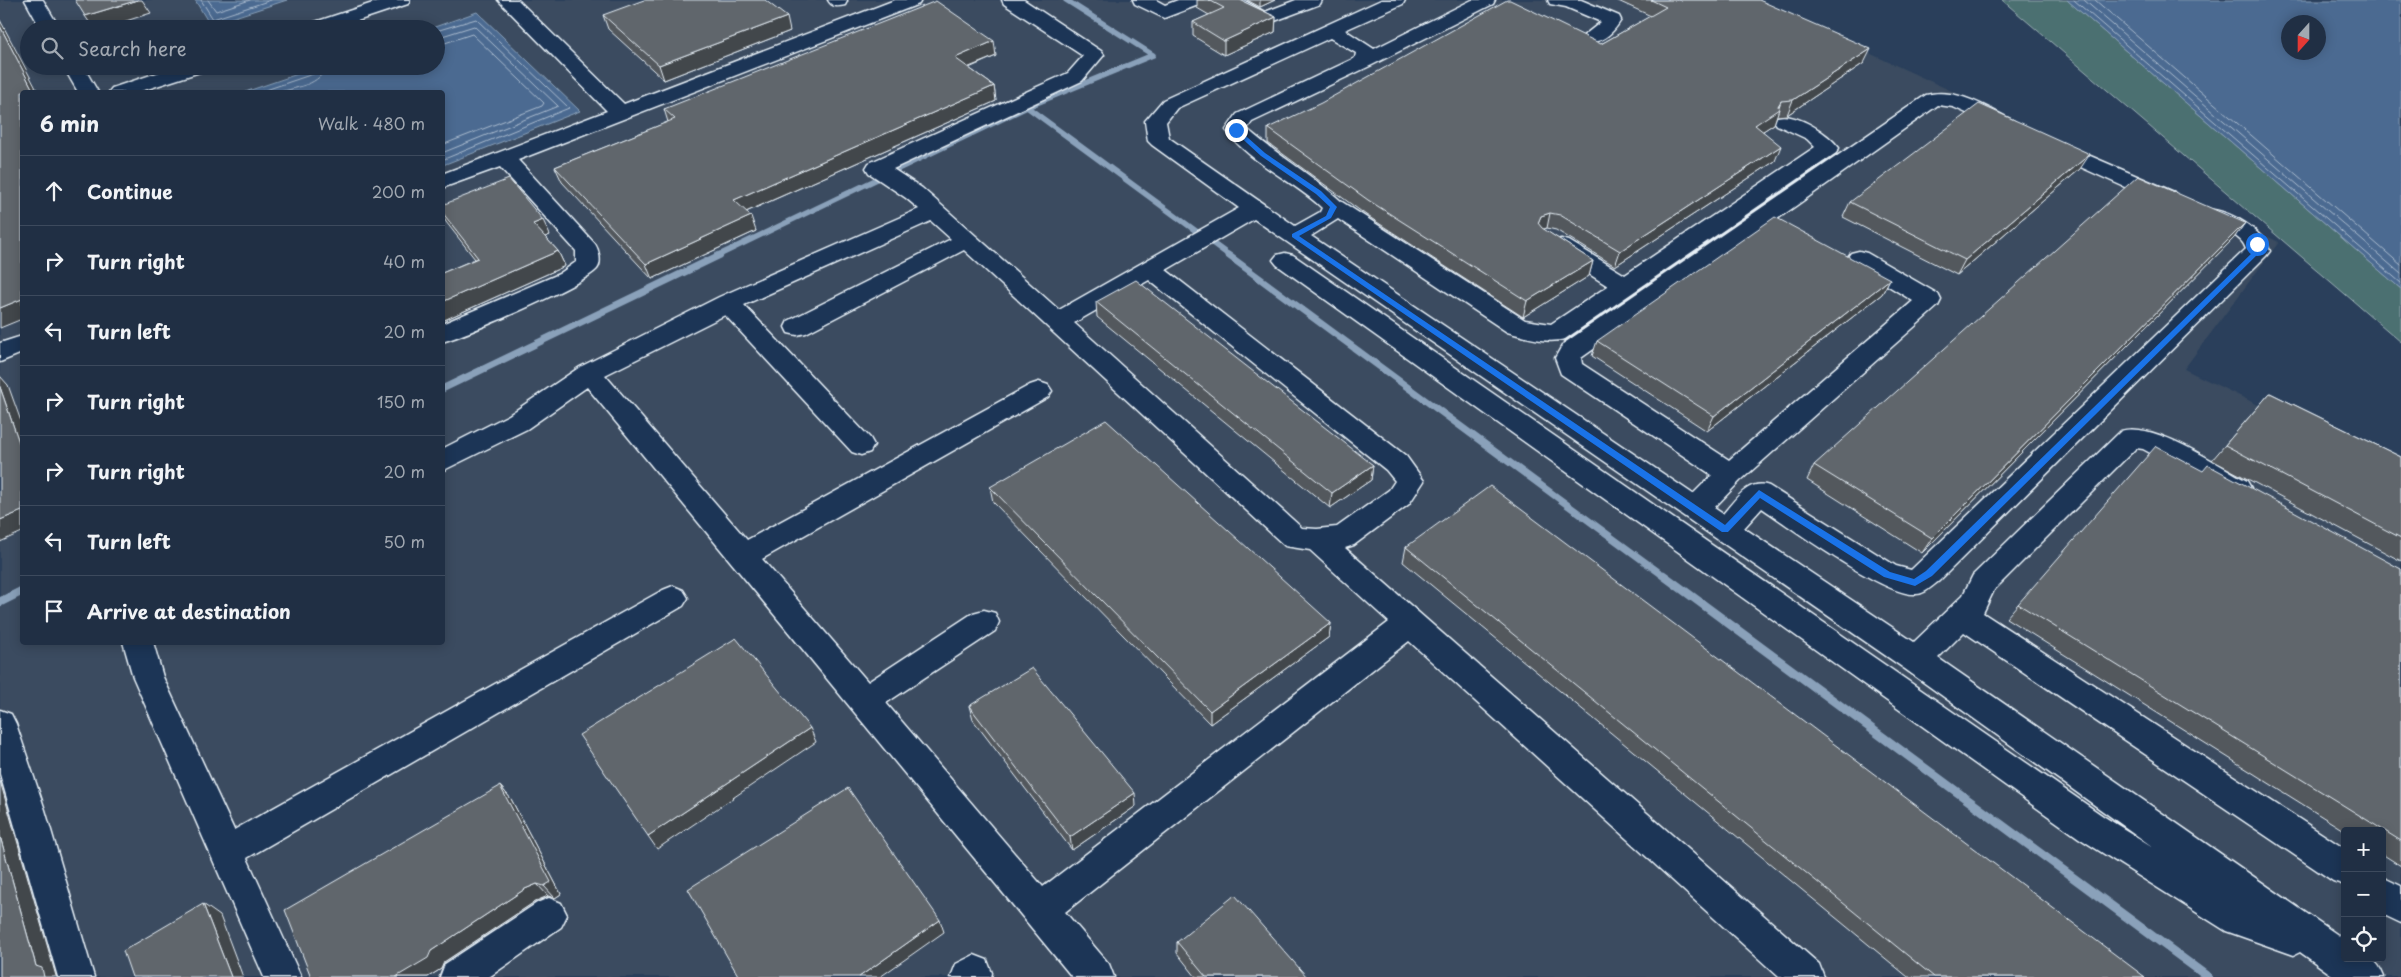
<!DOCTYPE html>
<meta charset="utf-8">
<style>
:root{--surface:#202f44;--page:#2d3b4f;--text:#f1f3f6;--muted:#a2a9b2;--line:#3d4a5d}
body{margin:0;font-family:"Playpen Sans",sans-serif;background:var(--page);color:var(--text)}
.controls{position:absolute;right:15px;bottom:15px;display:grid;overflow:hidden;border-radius:5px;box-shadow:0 2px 12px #0003}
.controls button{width:45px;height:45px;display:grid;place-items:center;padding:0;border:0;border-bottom:1px solid var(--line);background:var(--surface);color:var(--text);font:25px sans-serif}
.compass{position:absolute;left:2281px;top:15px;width:45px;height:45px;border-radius:50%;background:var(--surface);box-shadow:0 2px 12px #0003;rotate:201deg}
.stop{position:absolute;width:15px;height:15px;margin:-11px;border:4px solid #1a73e8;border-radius:50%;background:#fff}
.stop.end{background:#1a73e8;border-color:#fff;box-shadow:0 1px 5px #0008}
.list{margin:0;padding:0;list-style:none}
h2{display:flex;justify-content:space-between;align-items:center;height:65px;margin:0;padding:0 20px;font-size:21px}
h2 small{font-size:16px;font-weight:400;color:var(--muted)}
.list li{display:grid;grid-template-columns:32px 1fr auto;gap:15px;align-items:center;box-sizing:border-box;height:70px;padding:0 20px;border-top:1px solid var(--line)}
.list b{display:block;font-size:19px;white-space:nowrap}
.list em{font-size:16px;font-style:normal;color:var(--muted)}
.icon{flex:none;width:28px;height:28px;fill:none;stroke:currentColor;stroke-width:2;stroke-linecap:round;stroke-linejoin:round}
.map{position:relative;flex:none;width:2401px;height:977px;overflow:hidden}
.search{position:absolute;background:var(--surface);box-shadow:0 2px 12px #0003;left:20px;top:20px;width:425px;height:55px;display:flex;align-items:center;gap:12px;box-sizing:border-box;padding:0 18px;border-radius:28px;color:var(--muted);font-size:19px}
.panel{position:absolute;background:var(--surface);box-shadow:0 2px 12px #0003;left:20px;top:90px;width:425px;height:555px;border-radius:5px}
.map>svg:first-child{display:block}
.built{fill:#3a4b60;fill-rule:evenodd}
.green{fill:#4b6f71;stroke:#9ab0b4}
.water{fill:#4c6b91;stroke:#8aa1ba;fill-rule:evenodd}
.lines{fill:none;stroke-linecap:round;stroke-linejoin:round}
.shore{stroke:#aabbcf;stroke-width:1}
.stream-far2{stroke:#8aa1ba;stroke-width:5.5}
.stream-far1{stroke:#8aa1ba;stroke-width:7}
.stream{stroke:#8aa1ba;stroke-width:9}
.minor-casing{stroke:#e8f1f8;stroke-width:3}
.minor{fill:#1d3557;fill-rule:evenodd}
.wall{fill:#53585d;stroke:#e8f1f8}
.shaded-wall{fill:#43474c;stroke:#e8f1f8}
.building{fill:#60666c;stroke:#e8f1f8}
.route{fill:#1a73e8}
</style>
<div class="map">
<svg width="2401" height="977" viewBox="0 0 2401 977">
<rect width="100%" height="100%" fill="#2a3f5b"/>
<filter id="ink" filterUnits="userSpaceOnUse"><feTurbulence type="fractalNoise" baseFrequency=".02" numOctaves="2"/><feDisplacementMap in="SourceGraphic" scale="10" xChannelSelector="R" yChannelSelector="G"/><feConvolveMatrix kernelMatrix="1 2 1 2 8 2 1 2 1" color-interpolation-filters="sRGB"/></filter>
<g filter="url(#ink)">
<path class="built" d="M0 0H1754L2279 242 2184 369 2401 474V977H0ZM29 29H436V66H29ZM22 92H442V642H22ZM2345 831H2382V958H2345Z"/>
<path class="green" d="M2002 0H2067L2401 289V342Z"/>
<path class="water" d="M195 0H287L210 25Z
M2067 0H2401V289L2372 264ZM2318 22V52H2288V22Z
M477 12 580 111 443 165 442 92H245L321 66H436V29H429Z"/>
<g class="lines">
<path class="shore" d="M201 0 213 19 271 0
M208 0 216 11 250 0
M2074 0 2401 283
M2084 0 2401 274
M2095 0 2401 265
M436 31 476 19 569 108 442 160
M436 38 474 26 558 106 442 153
M436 46 472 34 544 103 542 106 442 145
M260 92 316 73 320 66
M280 92C297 87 321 85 326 66"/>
<path class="stream-far2" d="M1066 0 1153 55 1027 107 1230 256
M717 256 1027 107"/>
<path class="stream-far1" d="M1228 255 1664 576
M442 389 720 255"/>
<path class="stream" d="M1663 575 2208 977
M0 602 22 591"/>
<defs>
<path id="minor" d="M25 0H43L60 29H41Z
M382 0H410L408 4 333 29H304L306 25Z
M498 0H518L624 104 895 0H921L919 4 518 160 595 244C599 250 602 263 597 269 583 285 467 335 442 342V324L559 274 576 262V251L500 167 442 188V174L607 111Z
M828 0H847V1L845 5C837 7 832 7 828 0Z
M1002 0H1024L1101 51 1104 55 1082 81 893 169 922 188 1059 310 1239 208 1152 145 1148 141 1145 121 1163 100 1381 0H1405L1403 4 1345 30 1374 49 1472 0H1495L1493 4 1372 65 1252 122 1247 129C1277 155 1312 175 1342 202L1525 320 1551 324 1608 286 1553 251 1549 246 1553 241 1561 239 1569 241 1625 275 1815 147 1807 139 1777 125 1774 121 1777 117C1796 112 1828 133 1839 148L1836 153 1565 339C1546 344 1526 337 1507 332L1338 219 1311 236 1693 494 1712 475 1561 374 1555 358 1563 344 1926 95C1957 87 1988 108 2014 121L2017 125 2014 129 2007 131 1953 107 1938 105 1581 358 1582 364 1729 460 1913 301 1851 263 1847 258 1851 253 1859 251 1867 253 1938 294 1941 300 1938 306 1740 481 1714 508 1723 514C1736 499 1748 479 1769 486L1896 566 1911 570 2246 249C2241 232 2212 226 2197 220L2194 215 2197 210C2221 204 2262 228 2270 251L2266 256 1939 581C1932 586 1925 594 1916 594 1886 597 1790 527 1762 508L1744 528 1914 642 1963 595 1973 575 2121 431C2154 421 2216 464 2247 481L2251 488 2247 495 2237 498 2227 495 2143 449 2136 448 1994 590 1983 613 2345 849V885L2333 881 1964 632 1938 658 2345 940V958C2367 958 2375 954 2384 977H2335L2300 952 2294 955 2226 931 2079 838 1277 265 1273 260 1277 255 1285 253 1293 255 2103 816 2153 847 1905 669 1254 219 1166 270 1406 456 1424 481 1409 504 1354 545 1345 548 1819 964 1824 977H1779L1409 641 1065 912 1109 964 1114 977H1072L587 387 527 429 442 471V449L509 415 580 367 719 297 919 209 906 198 869 173 866 168 869 163 1068 73 1083 56 1004 4ZM1330 38 1356 53 1355 58 1237 114 1226 130C1248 162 1294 181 1322 208L1320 212 1295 226 1169 138 1166 122 1177 108ZM931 221 951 239 788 321 785 327 788 333 797 335 806 333 964 250 1285 546 1310 550 1389 622 1043 887 886 703 995 631 999 622 995 613 984 610 973 613 868 682 762 559 1048 397 1052 391 1048 385 1039 382 1030 385 747 540 605 375 725 315 852 452 861 455 870 452 874 445 870 438 744 305ZM1149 280 1386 470 1395 481 1389 490 1337 527 1317 529 1302 528 1074 323Z
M1133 0H1156L1165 5 1178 0H1203L1201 4 1164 18 1135 4Z
M1220 0H1243L1265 12 1296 0H1322L1320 4 1264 25 1222 4Z
M1548 0H1581L1619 16 1621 20C1613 33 1602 45 1585 41L1582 37 1601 22 1566 7 1550 4Z
M63 66H83L98 92H78Z
M178 66H209L206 70 138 92H109L112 88Z
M2053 140 2174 192 2177 197 2174 202 2166 204 2158 202 2045 151 2042 146 2045 141Z
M22 336V353L0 362V343Z
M673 586 683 590 688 598 683 606 247 858 301 977H264L133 677 123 642H153L163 677 234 830 663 590Z
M0 710 11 714 16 724 45 810 94 977H58L0 774Z
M2382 877 2401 886V923L2382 914Z
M549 898 561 903 567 915 561 927 489 977H440L445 964 537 903Z
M974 955 987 960 992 973 991 977H951L956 964Z"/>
</defs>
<use href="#minor" class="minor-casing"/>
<use href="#minor" class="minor"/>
</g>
<path class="wall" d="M1197 0H1240L1276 17 1275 32 1224 55 1193 36V22L1209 15 1197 8Z
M1247 0H1275L1260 7Z
M1616 0H1759L1864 63 1787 115 1777 116 1774 124 1763 131 1775 161 1615 266 1556 230 1547 228 1543 229 1593 261 1589 276 1523 317 1366 215 1268 143V128L1601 44 1651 16Z
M603 15 790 31 664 80 608 29Z
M996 56 969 68 994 86 996 101 746 212 756 231 652 279 562 182 555 167 668 122 664 109Z
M2080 169 1957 275 1843 217 1850 202Z
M442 205 550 235 545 237 558 251 565 266 442 321V273L475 259 446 222 442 215Z
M2245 223 2234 238 1922 553 1807 480 1814 465Z
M1890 279 1882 294 1707 431 1592 356 1597 341Z
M1096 302 1373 465 1371 480 1330 508 1097 317Z
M2270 393 2401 457V561L2212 460Z
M990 487 1331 623 1329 637 1210 724 993 502Z
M1406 547 2145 977H1908L1403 562Z
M2401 569V866L2382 854V831H2345L2006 618 2018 604Z
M969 706 1136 806 1072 850 973 720Z
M500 786 511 799 561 894 555 898 548 896 536 901 444 962 441 969 428 977H311Z
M1177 942 1307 977H1196L1177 953Z"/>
<path class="shaded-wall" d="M138 0H142L151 13 101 29H94L85 16Z
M1260 0H1275L1260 7Z
M787 17 790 31 664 80 659 65Z
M1276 17 1275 32 1224 55V41Z
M0 20 38 92H34L0 26Z
M994 41 996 56 957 72 955 58Z
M1871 49 1864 63 1787 115 1793 100Z
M994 86 996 101 739 215 734 200Z
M1781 101 1778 110 1779 109 1774 124 1749 140 1755 125 1778 106Z
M1781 146 1775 161 1615 266 1620 251Z
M2090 154 2080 169 1957 275 1965 260Z
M1550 213 1547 228 1537 231 1538 223 1541 216Z
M751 216 756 231 652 279 646 264Z
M543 220 550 235 540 239 533 224Z
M2245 223 2234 238 1922 553 1932 538Z
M558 251 565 266 442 321V302Z
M1593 261 1589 276 1523 317 1527 301Z
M1890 279 1882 294 1707 431 1714 416Z
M22 299V319L0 328V308Z
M0 376 8 385 22 424V451L0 387Z
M1373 465 1371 480 1330 508 1332 493Z
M22 511V532L0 542V520Z
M1331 623 1329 637 1210 724V711Z
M810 728 816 742 657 849 648 836Z
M0 781 56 976 58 977H44L36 966 0 836Z
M500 786 511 799 561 894 555 898 544 886Z
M1135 793 1136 806 1072 850 1070 837Z
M537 884 548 896 536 901 444 962 441 969 428 977H396L431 951 525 889Z
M203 904 220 916 243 977H231Z
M940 920 944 932 880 977H859Z"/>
<path class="building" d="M75 0H138L85 16Z
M644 0H765L787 17 659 65 603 15Z
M1209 0H1240L1276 17 1224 41 1193 22 1224 8Z
M1507 0H1510L1601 44 1666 7 1651 0H1759L1871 49 1793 100 1781 101 1778 106 1779 109 1755 125 1781 146 1620 251 1560 215 1550 213 1541 216 1538 223 1542 228 1593 261 1527 301 1368 200 1268 128 1321 103Z
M936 1 994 41 955 58 994 86 734 200 751 216 646 264 555 167 675 119 664 109Z
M0 26 34 92H22V299L0 308Z
M1979 104 2090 154 1965 260 1850 202Z
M2138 176 2245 223 1932 538 1814 465Z
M509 179 543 220 533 224 558 251 442 302V273L478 258 442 212V205Z
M1775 217 1890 279 1714 416 1597 341Z
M1136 280 1373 465 1332 493 1096 302Z
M0 387 22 451V511L0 520Z
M2270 393 2401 457V538L2225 445Z
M1106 420 1331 623 1210 711 990 487Z
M2156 446 2203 471 2208 465 2401 569V841L2018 604Z
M1490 486 2145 977H1934L1406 547Z
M736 638 810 728 648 836 579 735Z
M1032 668 1135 793 1070 837 969 706Z
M500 786 551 882 544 886 537 884 525 889 431 951 428 958 396 977H311L285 910Z
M848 788 940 920 859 977H739L688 889Z
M0 836 36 966 42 968 44 977H0Z
M1235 895 1307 977H1206L1177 942Z
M203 904 231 977H132L123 951Z"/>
</g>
<path class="route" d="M1234 129H1238L1265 153 1321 191 1337 207 1331 218 1299 236 1725 525 1759 490 1890 572 1914 579 1926 571 2254 251 2255 242H2260L2261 251 1932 576 1915 586 1884 577 1760 498 1728 532H1722L1292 237V234L1326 216 1330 207 1316 194 1261 156 1234 131Z"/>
</svg>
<div class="controls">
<button>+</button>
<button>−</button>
<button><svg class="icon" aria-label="locate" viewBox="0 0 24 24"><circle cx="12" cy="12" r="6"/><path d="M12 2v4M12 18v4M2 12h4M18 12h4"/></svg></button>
</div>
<svg class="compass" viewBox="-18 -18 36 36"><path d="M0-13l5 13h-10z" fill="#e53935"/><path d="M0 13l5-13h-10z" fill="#a2a9b2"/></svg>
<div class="stop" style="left:2257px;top:244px"></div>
<div class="stop end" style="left:1236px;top:130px"></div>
<div class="search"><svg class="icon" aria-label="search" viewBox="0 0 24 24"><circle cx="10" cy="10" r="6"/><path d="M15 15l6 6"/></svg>Search here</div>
<section class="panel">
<h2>6 min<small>Walk · 480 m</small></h2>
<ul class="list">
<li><svg class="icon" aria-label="ahead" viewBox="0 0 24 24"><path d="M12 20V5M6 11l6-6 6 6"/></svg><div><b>Continue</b></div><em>200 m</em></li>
<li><svg class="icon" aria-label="right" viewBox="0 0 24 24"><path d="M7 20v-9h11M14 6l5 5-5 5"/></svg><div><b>Turn right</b></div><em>40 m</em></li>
<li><svg class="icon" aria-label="left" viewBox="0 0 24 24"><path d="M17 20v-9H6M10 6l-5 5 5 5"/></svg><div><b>Turn left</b></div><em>20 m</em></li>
<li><svg class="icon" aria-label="right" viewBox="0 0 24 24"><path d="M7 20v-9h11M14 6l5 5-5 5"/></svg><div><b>Turn right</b></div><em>150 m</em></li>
<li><svg class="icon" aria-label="right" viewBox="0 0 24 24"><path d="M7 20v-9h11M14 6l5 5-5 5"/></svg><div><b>Turn right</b></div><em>20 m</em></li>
<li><svg class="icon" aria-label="left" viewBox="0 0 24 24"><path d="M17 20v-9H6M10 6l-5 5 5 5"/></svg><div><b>Turn left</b></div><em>50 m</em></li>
<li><svg class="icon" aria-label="arrive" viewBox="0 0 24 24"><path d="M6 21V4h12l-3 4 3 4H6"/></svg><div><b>Arrive at destination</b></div></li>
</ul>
</section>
</div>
